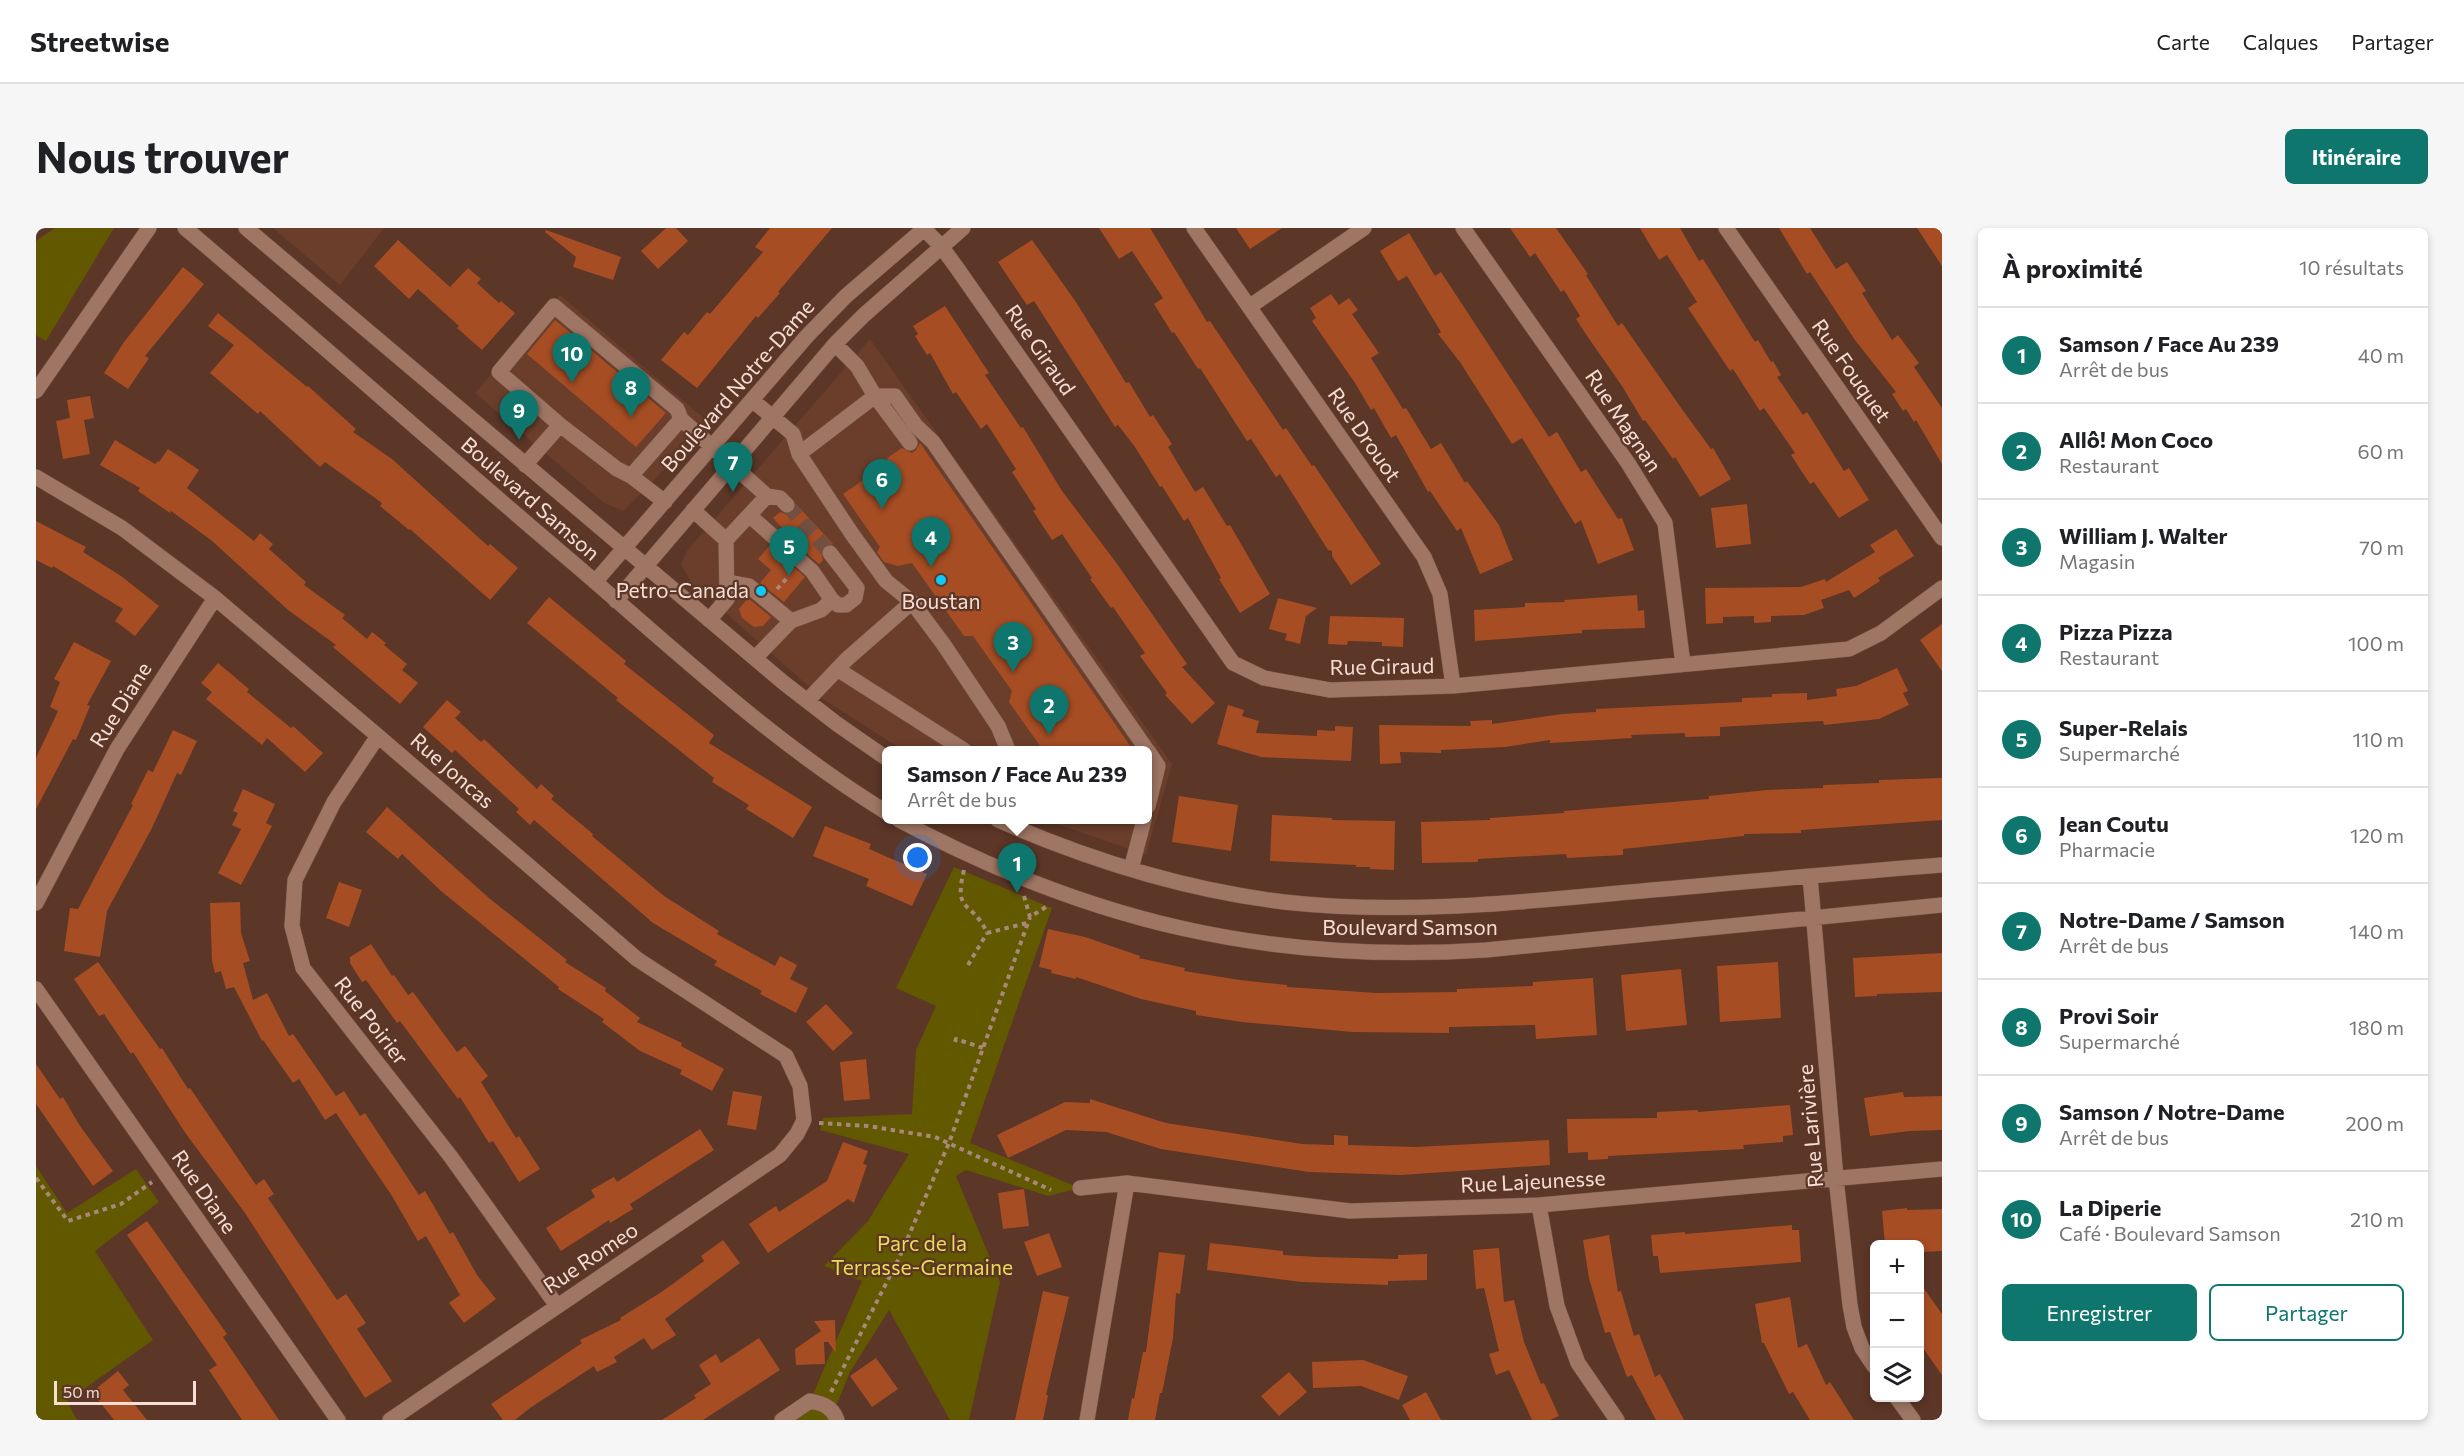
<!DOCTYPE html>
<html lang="fr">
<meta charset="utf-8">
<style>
:root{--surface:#fff;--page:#f6f6f6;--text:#202124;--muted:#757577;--line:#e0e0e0;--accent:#0f766e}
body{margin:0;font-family:Commissioner,sans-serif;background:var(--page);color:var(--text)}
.controls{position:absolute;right:18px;bottom:18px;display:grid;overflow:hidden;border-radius:9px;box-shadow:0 3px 9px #0003}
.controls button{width:54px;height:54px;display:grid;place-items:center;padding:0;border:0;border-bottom:2px solid var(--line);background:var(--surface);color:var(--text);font:30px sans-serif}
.scale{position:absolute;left:18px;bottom:15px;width:142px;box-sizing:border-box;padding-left:6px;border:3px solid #f6ded4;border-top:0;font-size:16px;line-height:21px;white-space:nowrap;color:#f6ded4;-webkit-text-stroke:4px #5c3627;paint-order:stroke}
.you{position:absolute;left:882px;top:630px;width:21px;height:21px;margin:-15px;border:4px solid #fff;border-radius:50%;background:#1a73e8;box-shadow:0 0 0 9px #1a73e833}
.badge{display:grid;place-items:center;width:39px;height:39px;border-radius:50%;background:var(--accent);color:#fff;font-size:20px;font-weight:700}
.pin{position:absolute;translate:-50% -50px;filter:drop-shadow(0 2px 3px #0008)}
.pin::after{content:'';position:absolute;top:32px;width:21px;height:18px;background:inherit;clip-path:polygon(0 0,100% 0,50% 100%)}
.popup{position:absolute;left:846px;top:518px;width:270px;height:78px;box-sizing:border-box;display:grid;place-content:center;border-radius:9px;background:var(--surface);filter:drop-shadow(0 2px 4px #0005);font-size:20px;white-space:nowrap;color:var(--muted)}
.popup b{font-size:22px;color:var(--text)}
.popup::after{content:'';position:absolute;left:50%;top:100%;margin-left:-12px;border:12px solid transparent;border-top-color:var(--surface)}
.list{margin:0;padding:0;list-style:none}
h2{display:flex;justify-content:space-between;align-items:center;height:78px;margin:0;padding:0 24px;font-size:26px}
h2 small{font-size:20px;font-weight:400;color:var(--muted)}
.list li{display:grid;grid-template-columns:39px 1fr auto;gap:18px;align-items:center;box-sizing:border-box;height:96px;padding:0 24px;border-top:2px solid var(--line)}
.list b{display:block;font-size:22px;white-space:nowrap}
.list p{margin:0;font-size:20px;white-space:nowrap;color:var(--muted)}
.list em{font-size:20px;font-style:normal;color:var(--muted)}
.actions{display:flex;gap:12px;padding:18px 24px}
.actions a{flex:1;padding:14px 0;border:2px solid var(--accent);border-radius:9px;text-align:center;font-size:21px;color:var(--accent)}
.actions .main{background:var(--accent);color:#fff}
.icon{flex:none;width:33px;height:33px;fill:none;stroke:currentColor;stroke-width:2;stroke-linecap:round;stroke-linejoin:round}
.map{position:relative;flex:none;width:1906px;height:1192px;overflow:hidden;border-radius:9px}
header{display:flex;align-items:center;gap:36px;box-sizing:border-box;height:84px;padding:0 30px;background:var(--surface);border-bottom:2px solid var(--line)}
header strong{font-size:28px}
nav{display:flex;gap:33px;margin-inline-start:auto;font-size:21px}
.intro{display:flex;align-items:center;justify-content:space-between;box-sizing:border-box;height:144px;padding:0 36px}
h1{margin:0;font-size:42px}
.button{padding:15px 27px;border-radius:9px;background:var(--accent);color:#fff;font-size:21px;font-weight:700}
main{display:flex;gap:36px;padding:0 36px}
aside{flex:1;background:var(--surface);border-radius:9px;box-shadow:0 3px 9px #0003}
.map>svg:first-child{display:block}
.built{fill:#6b3e2b}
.green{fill:#615800}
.building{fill:#a64d24}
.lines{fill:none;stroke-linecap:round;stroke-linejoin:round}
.minor-tunnel{stroke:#734f41;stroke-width:15;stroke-dasharray:15 8;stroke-linecap:butt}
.minor-casing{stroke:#725345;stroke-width:16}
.path{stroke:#a7887b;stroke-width:4;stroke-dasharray:4.5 4.5;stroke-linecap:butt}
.minor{stroke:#9f7564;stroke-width:15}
.poi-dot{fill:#0ecafa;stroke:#5c3627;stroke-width:2}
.labels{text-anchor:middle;stroke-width:4.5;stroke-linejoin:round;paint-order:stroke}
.street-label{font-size:21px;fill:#f6ded4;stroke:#5c3627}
.poi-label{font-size:21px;fill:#f6ded4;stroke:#5c3627;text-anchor:end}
.park-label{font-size:21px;fill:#ebdc55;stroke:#5c3627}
</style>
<header>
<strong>Streetwise</strong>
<nav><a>Carte</a><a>Calques</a><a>Partager</a></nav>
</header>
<div class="intro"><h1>Nous trouver</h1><a class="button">Itinéraire</a></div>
<main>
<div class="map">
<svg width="1906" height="1192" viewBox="0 0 1906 1192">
<rect width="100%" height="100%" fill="#5c3627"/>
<path class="built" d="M237 0H348L304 57Z
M524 67 671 193 621 249 587 283 568 275 439 165Z
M834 111 1136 536 1110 627 1010 592H1112V522H867L787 471 655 354 645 336 651 323Z"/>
<path class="green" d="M19 0H78L10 113 0 107V13Z
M918 639 1016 680 934 915 1044 960 1012 968 930 942 920 948 964 1054 933 1192H914L853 1082 814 1144 798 1183 801 1192H746L774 1173 826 1053 788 1038 832 993 873 926 784 902 787 890 876 886 880 822 900 778 860 760Z
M0 938 31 985 100 941 123 974 59 1023 117 1112 31 1173 41 1192H0Z"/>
<path class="building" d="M630 0H640L652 13 622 41 605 23Z
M734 0H796L742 64 744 65 722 90 720 88 661 160 625 132 648 104 652 107 671 84 674 86 727 24 719 19Z
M1063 0H1114L1171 94 1174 93 1247 202 1250 200 1276 238 1278 237 1345 336 1315 357 1296 328V323L1292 322 1244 246 1240 249 1215 211 1211 213 1164 140 1162 141 1138 104 1136 105 1118 76 1127 70 1096 23 1083 31Z
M1200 0H1246L1214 21Z
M1474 0H1520L1552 46 1550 47 1582 98 1586 95 1643 177 1675 221 1677 220 1695 251 1664 269 1639 229 1637 231 1609 192 1607 193 1586 158 1549 105 1540 91 1544 88 1528 62 1525 64 1499 25 1494 29Z
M1604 0H1644L1663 33 1667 31 1719 114 1722 112 1735 134 1737 133 1745 147 1741 149 1767 187 1771 184 1808 243 1813 240 1833 272 1803 290 1778 254 1774 256 1755 227 1759 225 1728 180 1724 183 1697 141 1694 143 1652 80 1661 74 1631 27 1623 32Z
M1743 0H1774L1800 41 1811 34 1830 63 1826 65 1856 112 1862 107 1883 135 1878 139 1906 180V236L1880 192 1878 194 1870 181 1867 183 1856 166 1860 164 1819 112 1774 44 1771 46Z
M1881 0H1906V38Z
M510 2 585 29 577 52 537 39 540 29 509 4Z
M1373 5 1399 48 1405 44 1513 209 1521 204 1545 244 1550 241 1582 291 1586 290 1598 322 1562 336 1545 292 1539 296 1486 210 1476 216 1424 134 1402 106 1405 104 1371 48 1362 53 1344 23Z
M362 12 414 59 432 40 445 51 441 55 463 75 465 73 479 85 446 122 421 100 423 98 382 61 373 71 338 38Z
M996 12 1040 74 1090 155 1093 154 1114 189 1117 187 1136 216 1132 219 1159 264 1167 259 1191 298 1194 297 1234 366 1204 385 1183 351 1185 350 1152 290 1148 293 1126 258 1124 259 1099 219 1082 197 1079 199 998 73 991 77 962 34Z
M147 39 168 56 109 128 113 130 92 161 68 145 88 114Z
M1295 66 1303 77 1313 70 1322 82 1316 86 1343 125 1335 130 1367 181 1370 180 1395 221 1405 215 1429 255 1431 253 1463 297 1477 332 1444 346 1425 300 1421 303 1394 263 1392 264 1360 207 1355 210 1338 180 1335 182 1319 155 1276 93 1280 90 1274 80Z
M909 78 953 145 949 147 985 200 987 199 1026 263 1079 333 1151 436 1146 439 1179 475 1156 496 1129 467 1131 465 1104 428 1109 425 1077 379 1075 380 1054 351 1056 350 1026 306 1016 312 997 283 1000 281 976 244 980 241 951 196 945 201 920 164 917 166 894 125 891 127 879 108 882 106 877 98Z
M182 85 271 159 272 158 320 201 317 204 356 231 452 318 454 316 482 340 454 372 374 301 373 302 344 278 346 275 289 234 284 239 224 183 222 186 174 145 198 117 172 98Z
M519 92 630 185 600 219 491 126Z
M54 168 58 190 48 192 54 226 27 231 20 193 34 190 31 172Z
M79 212 119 236 122 233 123 234 132 221 163 242 151 260 218 313 224 305 237 316 233 321 270 354 268 357 309 387 306 390 331 411 336 404 350 415 348 417 371 436 366 442 382 455 364 476 297 419 300 417 252 382 175 312 135 283 134 285 102 263 104 260 64 237Z
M884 215 1097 522H1007L973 474 976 463 937 408H928L876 335 862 338 848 334 841 324 844 319 807 266 853 234 851 230 866 220 876 225 880 222Z
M760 276 797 316 789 317 785 321 787 332 783 336 745 303 747 301 737 290 744 284 749 286 757 284Z
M1711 276 1715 316 1680 320 1675 280Z
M0 293 50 319 47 324 85 348 123 378 99 408 79 393 87 381 17 338 16 340 0 332Z
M1860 301 1878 328 1842 350 1844 353 1818 370 1813 362 1785 372 1788 380 1768 387 1735 388V394L1718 395V388L1687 389V395L1670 396 1669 360 1765 359 1789 351 1790 354 1839 324 1834 317Z
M733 318 769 349 748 374 724 355 735 342 722 331Z
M1601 367 1602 383 1608 382 1609 400 1546 402V405L1439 413 1438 382 1489 379V375L1529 374 1528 372Z
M513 369 590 433 588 436 678 507 673 515 776 579 757 610 710 581 713 577 676 554 678 550 580 472 582 470 491 395Z
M712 370 735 389 727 398 718 399 706 390 703 381Z
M1242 370 1281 380 1270 388 1264 416 1249 412 1251 406 1233 401Z
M1294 388 1368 390 1367 419 1346 418V414L1312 413 1311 417 1292 416Z
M1906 396V443L1884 412Z
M38 414 75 433 51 477 54 478 40 512 37 511 0 581V530L22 483 14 479 24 454 18 451Z
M182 435 213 461 211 464 255 500 257 498 287 525 269 544 231 510 226 517 170 471 176 464 165 455Z
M1861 440 1872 463 1867 465 1873 477 1843 491 1788 497 1787 493 1684 499V508L1649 509V505L1595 507 1596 510 1514 515V512L1469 519 1405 522V525L1364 524 1365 535 1344 536 1343 497 1435 498 1434 493 1456 492V496L1526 486 1560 484V481L1706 474V470L1736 469V466L1771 465V472L1801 468 1800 461 1820 458Z
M411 472 425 484 419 490 445 514 448 511 501 561 505 556 518 568 515 571 557 606 556 608 628 668 683 703 681 706 739 738 744 728 761 737 754 751 772 760 760 785 724 766 726 763 678 737 681 733 617 695 498 592 494 597 480 584 483 581 419 522 416 525 387 499Z
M1192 477 1208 482 1206 488 1223 493 1220 505 1281 508V502L1299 503V498L1317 499 1315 533 1225 529 1181 516Z
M137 502 161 513 145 547 141 545 116 600 71 683 64 729 28 723 34 680 42 681 97 577 95 576 112 542 117 544Z
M1906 550V592L1765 602V605L1708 606V608L1587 621V627L1531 630 1530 626 1442 631V634L1386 635 1385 594 1454 592V590L1528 585V583L1673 571V568L1731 562 1787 560V557L1843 555V552Z
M207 561 239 576 230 595 236 598 205 657 182 645 205 601 196 597 202 585 197 583Z
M1143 568 1202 577 1195 623 1136 614Z
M351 579 453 670 531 732 529 734 570 760 569 763 604 790 601 794 646 815 645 818 688 841 676 863 644 846 646 842 604 823 566 794 568 791 522 761 523 759 405 663 366 626 362 631 330 604Z
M1236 587 1296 590V592L1359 593 1358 642 1334 641V639H1320V637L1234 633Z
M789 598 835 616 833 621 891 646 876 678 830 658 833 651 777 628Z
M303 654 326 662 313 699 290 690Z
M204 674 205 705 214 733 207 735 217 772 231 765 253 808 257 806 300 868 308 863 324 888 329 885 383 967 389 963 414 1006 417 1004 441 1047 460 1071 428 1095 413 1075 424 1067 390 1008 382 1013 356 968 300 885 289 892 263 851 257 855 227 812 226 813 198 759 190 761 185 743 179 745 176 733 174 675Z
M1012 701 1049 709 1104 728 1103 730 1149 740 1148 743 1204 752 1251 757V759L1341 765 1421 764V761L1497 758V754L1557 750 1561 807 1500 811 1499 797 1413 799V805L1317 804 1206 794 1160 787V783L1105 771 1040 749V751L1015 745 1016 742 1003 739Z
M335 716 356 748 358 747 372 767 377 764 421 824 429 818 452 848 445 854 480 910 483 908 504 941 483 954 457 913 453 915 424 869 422 871 364 793 361 795 330 752 326 754 314 735V729Z
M1906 725V764L1841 766V768L1819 769 1817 730Z
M62 734 124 821 126 820 152 861 154 860 220 957 228 951 238 966 232 970 301 1072 310 1066 330 1095 321 1101 356 1153 329 1170 209 985 150 906 97 824 95 826 68 786 63 788 38 751Z
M1742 734 1745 790 1684 794 1681 738Z
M1645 741 1651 797 1590 803 1585 747Z
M790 776 817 805 797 823 770 794Z
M830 831 834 871 808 873 804 834Z
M0 836 24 871 27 869 44 898 77 943 57 958 0 876Z
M697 863 726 868 720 902 691 897Z
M1867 864 1868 869 1906 868V902L1874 903 1834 908 1828 870Z
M1054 871 1130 895 1266 916 1298 917V907L1312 908V917L1379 919 1513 912 1514 937 1365 947 1273 944 1125 921 1070 904 1030 902 972 930 961 907 1029 874 1054 875Z
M1754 877 1757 907 1747 908V914L1707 917 1708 921 1572 928V931L1552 932V924L1532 925 1531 891 1621 890V884L1662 882V884Z
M664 901 678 922 594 976 597 981 574 995 573 992 525 1023 510 1000 559 969 555 962 578 949 581 954Z
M807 914 832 923 827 936 831 937 818 975 812 971 732 1025 713 996 740 978 743 984 791 953Z
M988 961 993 998 967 1001 962 965Z
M1871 980V982L1906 981V1023L1884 1024V1017H1849L1846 983Z
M111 993 191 1106 187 1109 243 1192H206L173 1142 181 1137 91 1007Z
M1756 997V1002H1763L1765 1034 1624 1045 1622 1028H1617L1615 1007 1649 1004V1006Z
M1013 1005 1026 1039 1001 1048 988 1014Z
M1573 1007 1582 1064 1585 1063 1598 1108 1603 1106 1619 1149 1624 1146 1648 1192H1620L1596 1147 1591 1149 1574 1104 1569 1105 1553 1050 1547 1012Z
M687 1012 704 1035 629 1091 640 1107 616 1122 608 1110 578 1129 581 1134 561 1144 558 1138 494 1180 479 1192H467L455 1176 546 1115 544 1112 585 1092 584 1090 627 1063 668 1033 665 1028Z
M1174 1015 1247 1023V1027L1281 1029 1362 1031V1027L1391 1026V1052L1352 1053V1057L1266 1054 1171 1042Z
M1463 1020 1468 1074 1478 1072 1488 1114 1505 1156 1508 1155 1523 1188 1514 1192H1496L1473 1142 1460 1147 1453 1126 1463 1123 1448 1060 1440 1061 1437 1022Z
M1123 1024 1149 1027 1144 1066 1140 1065 1137 1110 1126 1165H1124L1119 1192H1092L1096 1170 1098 1171 1107 1124H1110Z
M1884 1055 1906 1086V1147L1884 1116Z
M1007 1063 1033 1069 1010 1167H1012L1007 1192H979Z
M1754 1069 1762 1120 1771 1116 1790 1157 1794 1154 1818 1192H1774L1757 1164 1753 1166 1728 1115H1726L1719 1076Z
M799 1092 800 1125 792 1114H788L789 1136 760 1137 759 1121 785 1103 778 1093Z
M723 1110 744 1142 667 1192H626L660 1170 658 1167 675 1156 663 1137 680 1126 685 1135Z
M840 1130 862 1161 836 1179 814 1148Z
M1327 1132 1372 1148 1363 1172 1325 1158 1277 1160 1276 1134Z
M82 1143 93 1157 87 1162 111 1192H78L56 1164Z
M1253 1144 1271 1164 1243 1188 1225 1168Z
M1390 1164 1405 1192H1374L1366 1177Z"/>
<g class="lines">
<path class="minor-tunnel" d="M751 277 794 325"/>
<defs>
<path id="minor" d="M149 0C281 112 410 227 542 339 642 425 738 515 850 584
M210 0 748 455 801 496 850 530
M1158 0 1388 329 1404 366 1417 458
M1427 0 1592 235 1629 295 1647 436
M1690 0 1906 310
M888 1 905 18 921 40 1197 435 1228 450 1294 462 1417 458 1813 421 1845 405 1906 360
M1213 79 1328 0
M0 163 113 0
M839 168H859L880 198 897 214 1111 522
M839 168 874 215
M716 172 757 206 763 226 816 306 850 353 876 374 908 417 962 498 972 522
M763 226 839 168 821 138 799 116
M489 237 524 197
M595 248 645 191 731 268 690 312
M0 249 86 300 179 370 342 508 601 731 750 828 764 858 768 892 761 906 744 927 354 1192
M731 268 744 270 751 277
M629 274 595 248 581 241 524 197 463 144 518 78 641 181 645 191
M657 282 690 312 691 371 673 392
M714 288 776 343 796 372 785 382 755 393 719 430
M794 325 821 360 819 370 810 377H802L796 372
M559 354 771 108 810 68 889 0
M691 354 713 358 755 393
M580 373 799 116 828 87 927 0
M801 441 928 522
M771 473 811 431 876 374
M342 508 298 574 259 652 256 698 267 740 415 929 521 1078
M1112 523 1122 538 1112 578
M863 592C1054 694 1234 736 1450 722L1906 677
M962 592C1053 632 1149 662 1248 674 1364 687 1479 675 1594 664 1698 655 1802 645 1906 637
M1095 641 1108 592
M1774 648 1800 950 1814 1077 1818 1099 1826 1120 1838 1138
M0 675 81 521 179 370
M0 761 302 1192
M1044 960 1091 955
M1503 977 1521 1078 1542 1135 1581 1192
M1861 1170 1877 1192
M746 1192 774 1173C787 1176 796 1178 801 1192
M1051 1192 1091 955 1314 983 1503 977 1906 941"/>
</defs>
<use href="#minor" class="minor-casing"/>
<path class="path" d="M741 361 751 350
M928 642C917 687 936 671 951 705L991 695
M988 668 994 689 1013 677
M932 737 951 705
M919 814 920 811 947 820
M783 895 832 898 899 909 1015 962
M0 950 32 993 85 976 116 954
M795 1164 863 1030 913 915 994 689"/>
<use href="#minor" class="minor"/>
</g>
<g class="poi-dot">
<circle cx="905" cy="352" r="6"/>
<circle cx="725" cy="363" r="6"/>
</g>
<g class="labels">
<g class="street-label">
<text transform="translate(1004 122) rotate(55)" y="7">Rue Giraud</text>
<text transform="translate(1815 143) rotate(55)" y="7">Rue Fouquet</text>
<text transform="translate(702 158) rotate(-49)" y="7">Boulevard Notre-Dame</text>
<text transform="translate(1587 193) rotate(56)" y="7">Rue Magnan</text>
<text transform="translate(1328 207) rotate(55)" y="7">Rue Drouot</text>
<text transform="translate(494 271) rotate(41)" y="7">Boulevard Samson</text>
<text transform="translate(1346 439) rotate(-1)" y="7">Rue Giraud</text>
<text transform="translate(85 477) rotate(-58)" y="7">Rue Diane</text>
<text transform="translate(416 543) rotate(41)" y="7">Rue Joncas</text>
<text x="1374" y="707">Boulevard Samson</text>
<text transform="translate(335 793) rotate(52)" y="7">Rue Poirier</text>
<text transform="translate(1775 898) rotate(-95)" y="7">Rue Larivière</text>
<text transform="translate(1497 954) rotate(-3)" y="7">Rue Lajeunesse</text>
<text transform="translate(168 964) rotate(55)" y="7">Rue Diane</text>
<text transform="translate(555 1030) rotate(-34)" y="7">Rue Romeo</text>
</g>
<g class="poi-label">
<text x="713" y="370">Petro-Canada</text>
<text x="905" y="381" text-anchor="middle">Boustan</text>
</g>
<g class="park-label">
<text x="886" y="1023">Parc de la<tspan x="886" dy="24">Terrasse-Germaine</tspan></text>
</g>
</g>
</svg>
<div class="controls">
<button>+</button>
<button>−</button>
<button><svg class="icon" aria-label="layers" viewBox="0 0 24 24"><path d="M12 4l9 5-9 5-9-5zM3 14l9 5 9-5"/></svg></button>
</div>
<div class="scale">50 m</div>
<div class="you"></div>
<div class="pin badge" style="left:981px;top:665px">1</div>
<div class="popup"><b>Samson / Face Au 239</b>Arrêt de bus</div>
<div class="pin badge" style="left:1013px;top:507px">2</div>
<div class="pin badge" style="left:977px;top:444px">3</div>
<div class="pin badge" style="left:895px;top:339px">4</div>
<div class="pin badge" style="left:753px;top:348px">5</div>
<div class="pin badge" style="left:846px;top:281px">6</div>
<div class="pin badge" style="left:697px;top:264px">7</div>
<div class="pin badge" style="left:595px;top:189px">8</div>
<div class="pin badge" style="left:483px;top:212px">9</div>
<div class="pin badge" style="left:536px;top:155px">10</div>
</div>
<aside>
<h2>À proximité<small>10 résultats</small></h2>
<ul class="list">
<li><span class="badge">1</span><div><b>Samson / Face Au 239</b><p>Arrêt de bus</p></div><em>40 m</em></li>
<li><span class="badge">2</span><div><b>Allô! Mon Coco</b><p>Restaurant</p></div><em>60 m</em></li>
<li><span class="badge">3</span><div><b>William J. Walter</b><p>Magasin</p></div><em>70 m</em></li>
<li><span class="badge">4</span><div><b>Pizza Pizza</b><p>Restaurant</p></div><em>100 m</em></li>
<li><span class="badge">5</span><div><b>Super-Relais</b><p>Supermarché</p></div><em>110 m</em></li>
<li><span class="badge">6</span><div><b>Jean Coutu</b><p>Pharmacie</p></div><em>120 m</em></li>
<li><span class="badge">7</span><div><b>Notre-Dame / Samson</b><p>Arrêt de bus</p></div><em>140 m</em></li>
<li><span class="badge">8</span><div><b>Provi Soir</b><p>Supermarché</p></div><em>180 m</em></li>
<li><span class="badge">9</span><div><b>Samson / Notre-Dame</b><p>Arrêt de bus</p></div><em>200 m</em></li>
<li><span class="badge">10</span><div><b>La Diperie</b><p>Café · Boulevard Samson</p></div><em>210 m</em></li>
</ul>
<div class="actions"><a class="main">Enregistrer</a><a>Partager</a></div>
</aside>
</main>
